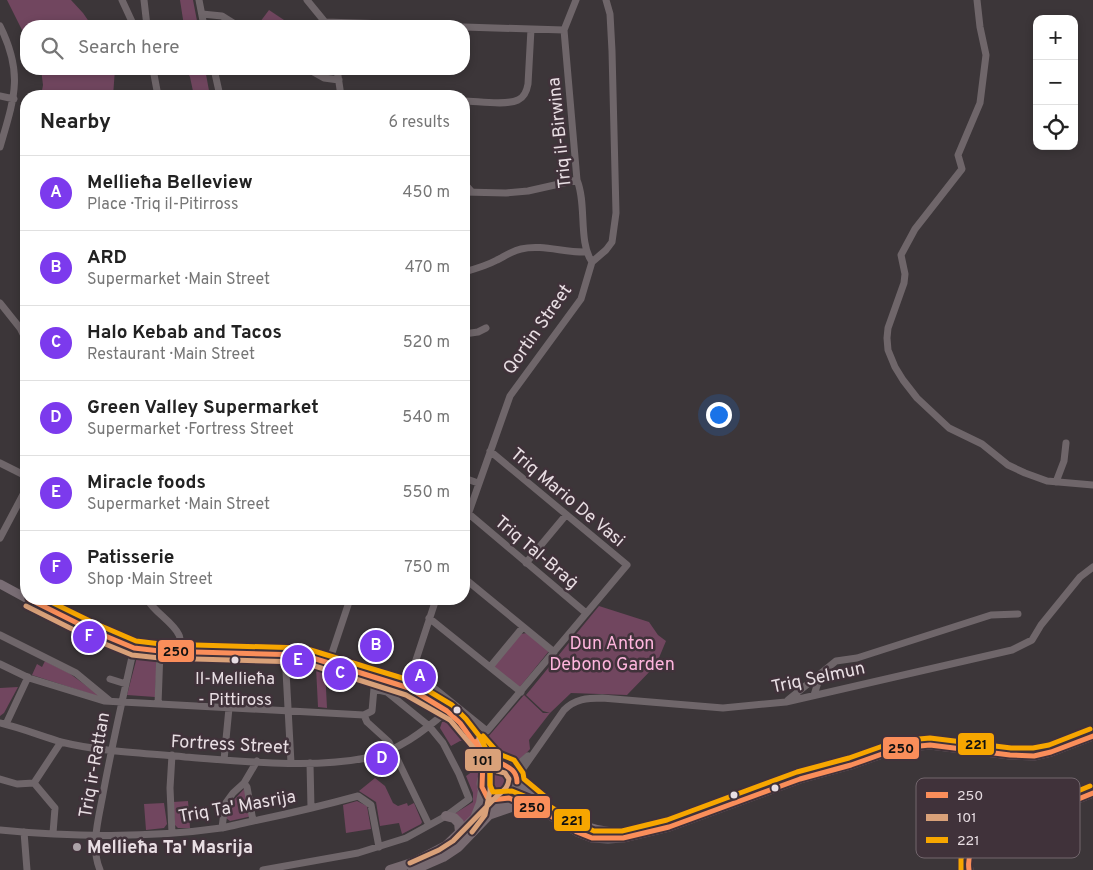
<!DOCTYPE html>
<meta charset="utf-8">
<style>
:root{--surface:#fff;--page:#f2f2f2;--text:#222;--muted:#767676;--line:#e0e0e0;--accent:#7c3aed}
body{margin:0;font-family:Overpass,sans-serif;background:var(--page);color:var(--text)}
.controls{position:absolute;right:15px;top:15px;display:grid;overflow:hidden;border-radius:10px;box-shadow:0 2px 8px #0003}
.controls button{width:45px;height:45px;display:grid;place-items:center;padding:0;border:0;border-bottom:1px solid var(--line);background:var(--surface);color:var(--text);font:25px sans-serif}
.you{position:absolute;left:718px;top:414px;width:18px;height:18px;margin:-12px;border:4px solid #fff;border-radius:50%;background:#1a73e8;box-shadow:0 0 0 8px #1a73e833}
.badge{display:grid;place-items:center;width:32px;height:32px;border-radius:50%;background:var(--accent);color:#fff;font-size:16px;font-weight:700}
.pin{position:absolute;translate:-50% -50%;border:2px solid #fff;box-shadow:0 1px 5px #0006}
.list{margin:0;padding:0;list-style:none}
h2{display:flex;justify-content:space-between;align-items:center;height:65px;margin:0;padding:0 20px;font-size:21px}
h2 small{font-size:16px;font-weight:400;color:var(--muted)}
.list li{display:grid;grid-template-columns:32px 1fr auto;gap:15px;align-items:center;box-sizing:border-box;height:75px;padding:0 20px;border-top:1px solid var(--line)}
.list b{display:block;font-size:19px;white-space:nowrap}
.list p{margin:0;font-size:16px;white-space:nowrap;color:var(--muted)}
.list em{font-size:16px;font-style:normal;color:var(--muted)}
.icon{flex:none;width:28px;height:28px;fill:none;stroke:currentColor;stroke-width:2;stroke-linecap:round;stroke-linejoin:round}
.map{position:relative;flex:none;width:1093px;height:870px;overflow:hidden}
.search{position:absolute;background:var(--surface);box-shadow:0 2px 8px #0003;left:20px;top:20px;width:450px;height:55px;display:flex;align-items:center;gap:12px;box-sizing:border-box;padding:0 18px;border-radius:20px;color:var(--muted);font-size:19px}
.panel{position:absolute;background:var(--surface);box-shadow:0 2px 8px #0003;left:20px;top:90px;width:450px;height:515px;border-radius:20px}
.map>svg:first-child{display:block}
.green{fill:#71465f}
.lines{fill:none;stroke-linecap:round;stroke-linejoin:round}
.minor{stroke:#6f666a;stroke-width:7}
.major{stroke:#796d74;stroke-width:9}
.highway{stroke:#776a70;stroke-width:10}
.bus-1-casing{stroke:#40323a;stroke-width:9}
.bus-2-casing{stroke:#40323a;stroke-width:9}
.bus-3-casing{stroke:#40323a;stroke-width:9}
.bus-1{stroke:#fa8e5a;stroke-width:5}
.bus-2{stroke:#d9a179;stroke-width:5}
.bus-3{stroke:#f7a600;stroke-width:5}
.bus-dot{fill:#e8dee3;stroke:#40323a;stroke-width:2}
.poi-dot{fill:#aca3a8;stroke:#40323a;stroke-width:2}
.labels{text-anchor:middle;stroke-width:5;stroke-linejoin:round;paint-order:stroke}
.bus-label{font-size:17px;fill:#e8dee3;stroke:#40323a}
.street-label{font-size:18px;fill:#e8dee3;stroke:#40323a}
.park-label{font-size:18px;fill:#feb5dd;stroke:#40323a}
.poi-label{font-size:18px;font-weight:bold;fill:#e8dee3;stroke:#40323a;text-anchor:start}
.key{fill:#40323a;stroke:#72666d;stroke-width:1}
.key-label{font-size:14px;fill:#e8dee3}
.line-badge{stroke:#40323a;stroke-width:2}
.pale-badge-label{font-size:14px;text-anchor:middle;font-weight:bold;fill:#111}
</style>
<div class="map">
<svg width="1093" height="870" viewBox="0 0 1093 870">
<rect width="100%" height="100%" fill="#3c3639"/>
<path class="green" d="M7 0H71L83 13 92 26H26V38Z
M180 0H193L198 26H184Z
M269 10 293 26H257Z
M41 69H115L113 96H41L43 85Z
M186 69H205L210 96H194L190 77Z
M599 606 649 622 658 635 666 641 656 665 627 695 571 693 550 713 543 711 526 695Z
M527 633 549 651 519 688 493 667 520 634Z
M137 657 157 658 155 697 127 695Z
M45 661 69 673 103 698 32 675 37 664 42 667Z
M316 667 325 669 327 708 318 707Z
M18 687 4 713 0 716V688Z
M524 695 543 713H550L529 740 530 749C511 772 499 762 482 744Z
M446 721 459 727 481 759 478 803 466 825 454 814 473 802V793L466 776 479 767 466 741H460L451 746 440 728 442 722Z
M487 782a12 12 0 1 1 24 0a12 12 0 1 1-24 0Z
M375 778 385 786 393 803 398 806 407 803 408 806 414 803 422 822 421 824 402 834 399 823 380 826 376 802 359 791Z
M244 789 252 816 230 821 226 818 229 805Z
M188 801 190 828H178L175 825 173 802Z
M357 801 367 806 371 829 346 833 343 805Z
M164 803 167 824 164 828 146 830 144 804Z"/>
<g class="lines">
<path class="minor" d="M122 0 134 26
M144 0 147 26
M199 0 204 26
M307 0 325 22 326 25
M576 0 564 30 577 180C587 204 578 242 592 262
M977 0 980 27 986 55 980 103 958 155 962 169 915 229 901 255 905 274 904 283 888 328 887 338 888 350 895 367 903 380 917 398 949 428 982 444 1008 465 1025 473 1047 481 1093 485
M202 14 222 16 238 26
M325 22 451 26
M0 26C24 74 14 99 0 147
M464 27 564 30
M153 69 158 96
M214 69 220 96
M308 69 324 78 339 80
M337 69 341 96
M0 96 14 99
M464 101C477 101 506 106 518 100 525 97 527 90 528 84L531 29
M464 183 472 192
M464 192 506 193 528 191 577 180
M464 272C475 269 486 266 497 260 505 256 512 251 521 249 542 244 565 253 586 252
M0 303 20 328 26 340
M464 334 478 332 486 328
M0 463 26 476
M464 478 478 483
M1056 482 1064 461 1066 443
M469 514 586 613
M464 526 510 396 581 299 592 262 606 250 612 242 616 213 612 51 610 14 606 0
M0 538 26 489
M526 563 566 515
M464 578 554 652
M147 599C154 612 173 622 179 635 181 639 180 646 180 651
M429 618 521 692
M0 635 76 673 110 701
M285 653 291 763
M329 662 350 599
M0 664 29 678 104 701 364 715 372 711 375 677
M414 666 427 675 424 680 487 731 627 565 490 451
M490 667 523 627
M110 679 126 684
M409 688 414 666 436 599
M814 695 821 673
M788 700 836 661 857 658 991 615 1018 614
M158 704 160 651
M364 715 367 722 389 742 429 825
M0 723C21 728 41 736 61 742 102 752 144 753 185 757 240 761 312 769 366 758 397 752 424 731 447 711
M6 724 28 677
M172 755 170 788 172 833
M224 760 229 708
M310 763 311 808
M509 766 520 763 528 756
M517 777 564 710C575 699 587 698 602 698L723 708 786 702 1012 650 1032 640 1041 625 1080 577 1093 567
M0 779 17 784 34 783 61 742
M34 783 55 808 53 833
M244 783 247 787 253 821
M222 828 225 804 233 793 244 783 257 761
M0 830C70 837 151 838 221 828 233 826 246 822 258 820 292 813 325 805 358 796L371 805 379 847
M24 832 27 870
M100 870C90 847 99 817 103 794 112 745 123 697 134 648
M263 870 358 853 406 838 446 816 469 799 459 774 443 743 429 726 387 692 374 689"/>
<path class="major" d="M0 584 26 598
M29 599 91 630 134 648 160 651 303 655 409 688 447 711 460 723 480 751 483 759V776
M480 744 492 759 500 764
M517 782C548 813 582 832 627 833
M509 798 546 813 577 832 592 838 608 839 623 838 669 827 800 779 851 765 899 748 930 745 1010 755 1034 756 1051 752 1093 736
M969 870C966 855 972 847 983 838L1093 793"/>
<path class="highway" d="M500 764 509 766C511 769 515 773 516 776 520 784 512 798 504 800 500 801 495 800 491 800 475 787 481 769 500 764Z
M491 814 514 806 536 809
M446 816 454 818 459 823 460 832 459 835
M390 870 415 862 446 846 475 818 481 803 483 790
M413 870 443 857 458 847 503 800"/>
<defs>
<path id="bus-1" d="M29 599 91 630 134 648 160 651 303 655 409 688 447 711 460 723 473 741 483 759 482 787 487 797 491 800 509 798 546 813 577 832 592 838H623L669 827 800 779 851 765 899 748 930 745 1010 755 1034 756 1051 752 1093 736
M477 741C482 747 487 754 493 759 503 766 517 767 517 782
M969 870C967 856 972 847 983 838L1093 793"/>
<path id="bus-2" d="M26 606 88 637 132 655 160 658 302 662 406 695 450 720 487 764 497 771 505 773 509 779C508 788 504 790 498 795L453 841 439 850 410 863
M472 832 485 815 490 791V757L479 738"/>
<path id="bus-3" d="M45 599 94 623 136 641 161 644 304 648 412 681 452 705 466 719 480 737 490 757V785L493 792 512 791 549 806 580 825 594 831H622L667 820 797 772 849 758 897 741 930 738 1011 748H1033L1049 745 1090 729
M483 736 499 754 514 760 523 773 524 779 548 799
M961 870V859L964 848 979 832 1090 786"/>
</defs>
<use href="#bus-1" class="bus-1-casing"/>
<use href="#bus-2" class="bus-2-casing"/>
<use href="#bus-3" class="bus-3-casing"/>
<use href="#bus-1" class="bus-1"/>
<use href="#bus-2" class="bus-2"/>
<use href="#bus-3" class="bus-3"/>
</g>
<g class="bus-dot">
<circle cx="235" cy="660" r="4.5"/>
<circle cx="457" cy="710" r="4.5"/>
<circle cx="775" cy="788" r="4.5"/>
<circle cx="734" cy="795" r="4.5"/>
</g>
<circle class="poi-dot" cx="77" cy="847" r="5"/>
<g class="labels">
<g class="bus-label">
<text x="235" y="684">Il-Mellieħa<tspan x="235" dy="21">- Pittiross</tspan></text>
</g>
<g class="street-label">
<text transform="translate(559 133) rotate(-96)" y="6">Triq il-Birwina</text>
<text transform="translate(537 329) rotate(-55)" y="6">Qortin Street</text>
<text transform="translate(568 497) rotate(40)" y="6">Triq Mario De Vasi</text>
<text transform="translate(537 552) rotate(40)" y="6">Triq Tal-Braġ</text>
<text transform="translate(818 677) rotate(-12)" y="6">Triq Selmun</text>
<text transform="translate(230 744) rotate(3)" y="6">Fortress Street</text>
<text transform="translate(94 765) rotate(-80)" y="6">Triq ir-Rattan</text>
<text transform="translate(237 806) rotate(-10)" y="6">Triq Ta' Masrija</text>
</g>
<g class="park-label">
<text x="612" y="649">Dun Anton<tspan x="612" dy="21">Debono Garden</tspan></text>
</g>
<g class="poi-label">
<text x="87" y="853">Mellieħa Ta' Masrija</text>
</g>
</g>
<rect x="916" y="778" width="164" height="80" rx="8" class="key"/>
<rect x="926" y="792" width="22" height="6" fill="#fa8e5a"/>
<rect x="926" y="814" width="22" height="7" fill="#d9a179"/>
<rect x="926" y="837" width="22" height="6" fill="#f7a600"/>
<g class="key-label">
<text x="957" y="800">250</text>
<text x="957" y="822">101</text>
<text x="957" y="845">221</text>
</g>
<g class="line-badge">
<rect x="157" y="639" width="38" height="24" rx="5" fill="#fa8e5a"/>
<rect x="957" y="732" width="38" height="24" rx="5" fill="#f7a600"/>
<rect x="882" y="736" width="38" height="24" rx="5" fill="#fa8e5a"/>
<rect x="464" y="748" width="38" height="24" rx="5" fill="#d9a179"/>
<rect x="513" y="795" width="38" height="24" rx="5" fill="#fa8e5a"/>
<rect x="553" y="808" width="38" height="24" rx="5" fill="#f7a600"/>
</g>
<g class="pale-badge-label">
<text x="176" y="656">250</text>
<text x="976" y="749">221</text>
<text x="901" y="753">250</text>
<text x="483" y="765">101</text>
<text x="532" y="812">250</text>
<text x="572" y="825">221</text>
</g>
</svg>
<div class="controls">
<button>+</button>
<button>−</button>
<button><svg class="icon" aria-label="locate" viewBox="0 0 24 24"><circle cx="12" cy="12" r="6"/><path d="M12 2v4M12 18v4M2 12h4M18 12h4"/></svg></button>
</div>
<div class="you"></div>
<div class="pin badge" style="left:420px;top:677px">A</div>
<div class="pin badge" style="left:376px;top:646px">B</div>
<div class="pin badge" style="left:340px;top:674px">C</div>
<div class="pin badge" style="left:382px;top:759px">D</div>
<div class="pin badge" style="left:298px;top:661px">E</div>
<div class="pin badge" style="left:89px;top:637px">F</div>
<div class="search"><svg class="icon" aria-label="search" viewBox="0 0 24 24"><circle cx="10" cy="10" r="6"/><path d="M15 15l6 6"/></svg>Search here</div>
<section class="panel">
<h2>Nearby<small>6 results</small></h2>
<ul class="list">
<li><span class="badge">A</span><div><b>Mellieħa Belleview</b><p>Place · Triq il-Pitirross</p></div><em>450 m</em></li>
<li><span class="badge">B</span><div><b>ARD</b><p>Supermarket · Main Street</p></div><em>470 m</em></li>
<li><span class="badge">C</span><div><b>Halo Kebab and Tacos</b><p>Restaurant · Main Street</p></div><em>520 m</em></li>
<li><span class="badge">D</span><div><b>Green Valley Supermarket</b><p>Supermarket · Fortress Street</p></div><em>540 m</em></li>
<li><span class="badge">E</span><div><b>Miracle foods</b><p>Supermarket · Main Street</p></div><em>550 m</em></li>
<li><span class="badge">F</span><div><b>Patisserie</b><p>Shop · Main Street</p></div><em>750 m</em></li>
</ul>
</section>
</div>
